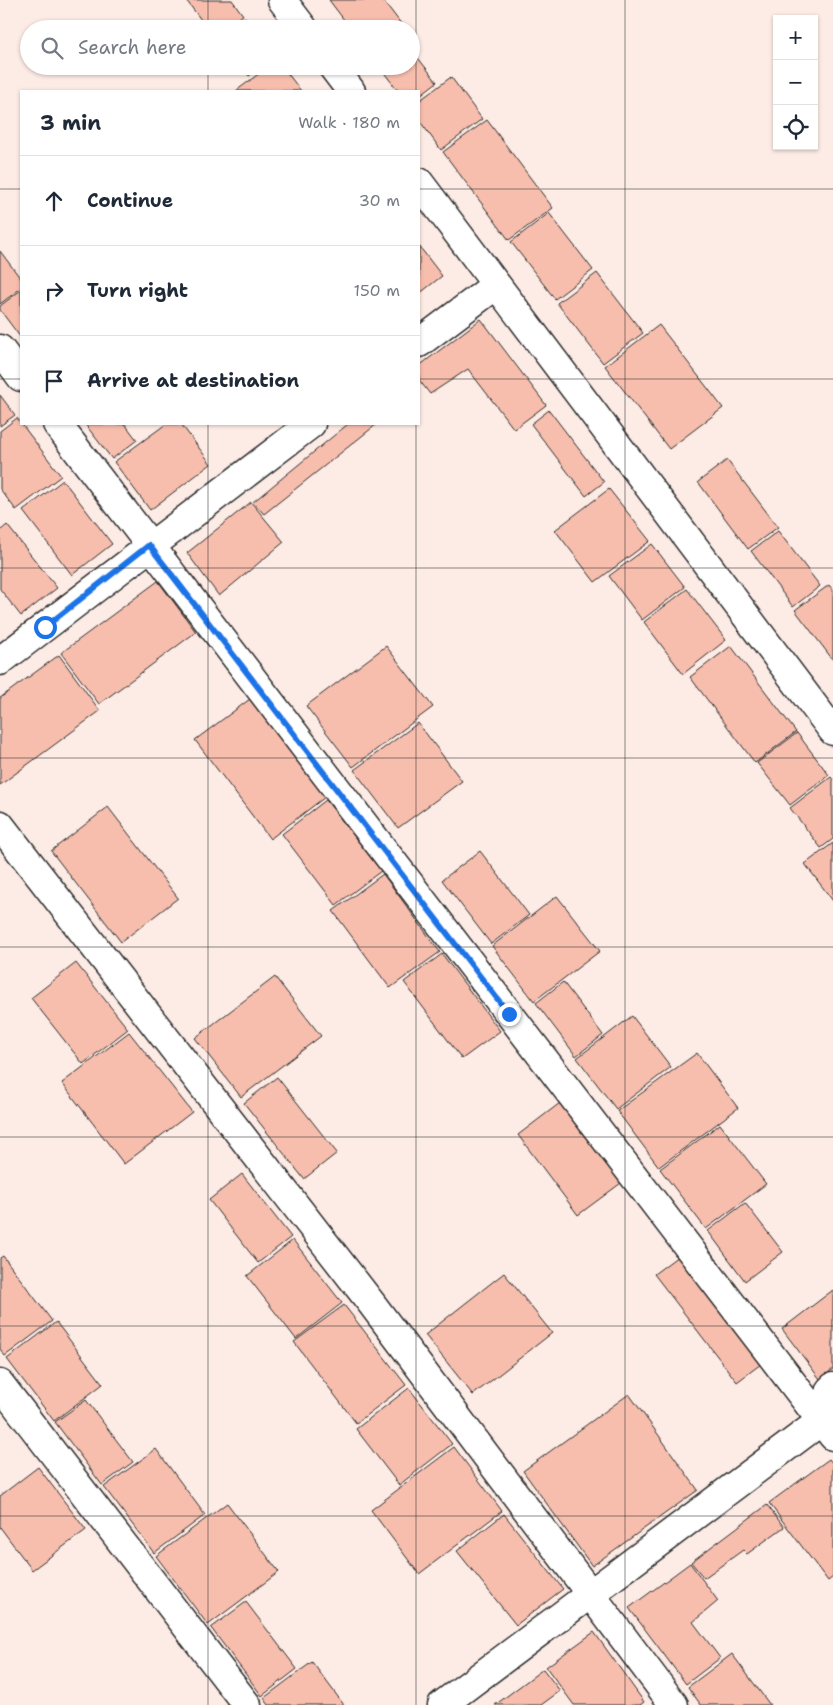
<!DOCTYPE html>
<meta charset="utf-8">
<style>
:root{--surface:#fff;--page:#f2f2f3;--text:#1f2937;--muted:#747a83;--line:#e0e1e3}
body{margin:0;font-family:"Shantell Sans",sans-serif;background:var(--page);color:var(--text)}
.controls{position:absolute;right:15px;top:15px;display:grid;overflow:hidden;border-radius:0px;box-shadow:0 1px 4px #0004}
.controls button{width:45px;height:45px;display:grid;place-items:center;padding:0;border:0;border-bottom:1px solid var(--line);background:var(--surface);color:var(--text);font:25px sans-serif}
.stop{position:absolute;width:15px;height:15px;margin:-11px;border:4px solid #1a73e8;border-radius:50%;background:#fff}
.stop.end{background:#1a73e8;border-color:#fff;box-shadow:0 1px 5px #0008}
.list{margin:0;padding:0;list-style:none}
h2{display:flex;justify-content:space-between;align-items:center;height:65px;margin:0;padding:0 20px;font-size:21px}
h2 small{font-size:16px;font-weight:400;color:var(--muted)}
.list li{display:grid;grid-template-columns:32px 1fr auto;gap:15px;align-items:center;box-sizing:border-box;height:90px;padding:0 20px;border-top:1px solid var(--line)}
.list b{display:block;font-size:19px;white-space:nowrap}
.list em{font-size:16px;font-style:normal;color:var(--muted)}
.icon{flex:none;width:28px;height:28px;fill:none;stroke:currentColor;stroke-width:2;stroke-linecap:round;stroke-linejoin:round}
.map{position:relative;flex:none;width:833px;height:1705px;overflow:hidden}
.search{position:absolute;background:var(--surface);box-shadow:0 1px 4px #0004;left:20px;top:20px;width:400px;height:55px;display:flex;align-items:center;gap:12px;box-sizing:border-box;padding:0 18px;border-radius:28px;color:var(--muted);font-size:19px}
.panel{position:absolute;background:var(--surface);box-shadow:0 1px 4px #0004;left:20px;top:90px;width:400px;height:335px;border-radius:0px}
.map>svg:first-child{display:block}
.building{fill:#f7bead;stroke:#2b2b2b}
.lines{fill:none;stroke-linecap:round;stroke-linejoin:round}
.minor-casing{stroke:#2b2b2b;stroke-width:31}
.minor{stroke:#fff;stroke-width:28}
.route{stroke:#1a73e8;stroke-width:6}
.grid{fill:none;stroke:#2b2b2b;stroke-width:1;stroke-opacity:0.55}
</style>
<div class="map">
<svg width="833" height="1705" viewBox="0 0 833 1705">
<rect width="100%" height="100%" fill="#fdece6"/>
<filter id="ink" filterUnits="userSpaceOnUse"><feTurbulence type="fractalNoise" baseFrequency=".02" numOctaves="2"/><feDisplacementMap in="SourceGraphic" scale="10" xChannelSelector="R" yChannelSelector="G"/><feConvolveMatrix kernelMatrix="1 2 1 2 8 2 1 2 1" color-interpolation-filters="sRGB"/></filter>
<g filter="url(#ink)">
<path class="building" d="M186 0H232L243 15 224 29H208Z
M329 0H383L405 29H351Z
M245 17 254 29H230Z
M411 49 437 82 419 96V91H398L379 66H411Z
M242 66H261L249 76Z
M269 66H282L301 91H236Z
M451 77 482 119 441 150 419 120V101Z
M487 120 553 208 509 240 443 152Z
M549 213 593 270 555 299 511 242Z
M419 246 442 276 419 294Z
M0 251 21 279V288L0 304Z
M597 273 643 333 603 363 557 303Z
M21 290V338L0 310V306Z
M481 319 546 405 514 429 468 369 430 394 419 380V366Z
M659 325 723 408 669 449 605 366Z
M0 395 15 415 0 426Z
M549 410 604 482 586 496 531 424Z
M17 418 61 476 16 510 0 489V431Z
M85 424H125L137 440 112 459Z
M166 424H181L211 464 150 510 114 462Z
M348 424H377L264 514 253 502Z
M727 460 778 527 748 549 698 482Z
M63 480 112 544 72 575 23 511Z
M609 489 650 541 595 582 555 530Z
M251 502 284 542 219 596 187 553Z
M7 525 57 588 21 616 0 589V531Z
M778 531 820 586 793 607 751 551Z
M652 544 685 587 642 620 609 576Z
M158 581 196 632 99 704 61 653Z
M829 585 833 590V660L795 610Z
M687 589 726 640 683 674 644 622Z
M386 646 433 707 353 767 306 706Z
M731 646 796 732 755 763 690 677Z
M59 655 100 711 0 785V698Z
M250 699 325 797 270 839 195 740Z
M418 723 462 781 398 828 354 770Z
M797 733 829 775 790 805 757 763Z
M831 777 833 780V839L821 848 790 808Z
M326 800 381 871 336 905 282 834Z
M108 807 178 898 121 942 51 851Z
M833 843V901L805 864Z
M480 851 529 915 491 944 442 880Z
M383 874 440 952 390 988 333 911Z
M557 896 600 951 534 1001 492 946Z
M442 954 500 1031 462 1059 404 982Z
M76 963 128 1029 83 1064 31 998Z
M275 977 321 1036 241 1097 195 1038Z
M563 982 603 1035 576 1056 536 1003Z
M632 1016 671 1067 616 1109 577 1058Z
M129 1032 192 1112 124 1164 62 1083Z
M697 1053 738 1108 659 1167 617 1111Z
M277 1077 337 1153 304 1179 244 1103Z
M560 1103 621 1183 578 1215 518 1135Z
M720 1124 766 1184 706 1229 660 1169Z
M242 1174 291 1237 258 1263 209 1200Z
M745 1203 783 1252 745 1281 708 1231Z
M293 1240 342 1303 296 1339 247 1276Z
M3 1256 52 1321 5 1356 0 1349V1258Z
M678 1256 761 1364 737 1382 654 1274Z
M504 1273 552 1333 473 1395 425 1335Z
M833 1290V1369L820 1379 782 1329Z
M344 1305 406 1385 356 1423 294 1342Z
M56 1322 103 1384 54 1421 7 1359Z
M409 1388 452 1444 399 1485 356 1429Z
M629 1394 698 1490 592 1566 523 1471Z
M86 1400 133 1462 102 1485 55 1422Z
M454 1447 502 1511 419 1574 371 1510Z
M156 1449 205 1515 154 1553 104 1487Z
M829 1459 833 1464V1577L828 1581 769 1503Z
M38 1467 86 1530 32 1570 0 1527V1496Z
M227 1503 279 1572 208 1625 156 1556Z
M767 1505 784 1527 747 1554 743 1550 704 1578 691 1562Z
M504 1514 563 1589 516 1625 457 1551Z
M690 1563 718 1601 693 1622 720 1658 686 1684 629 1608Z
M246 1602 297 1669 262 1696 211 1628Z
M594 1632 644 1702 640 1705H574L546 1667Z
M732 1654 770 1705H701L688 1687Z
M312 1662 344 1705H269L264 1698Z
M543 1669 560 1691 541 1705H495Z"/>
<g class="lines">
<defs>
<path id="minor" d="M282 0 304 29
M332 66 351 91
M419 182 833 731
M419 343 496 285
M0 349 21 377
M57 424 833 1436
M0 661 311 424
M0 825 372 1304 674 1705
M0 1384 247 1705
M442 1705 821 1421 830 1390 833 1387"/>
</defs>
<use href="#minor" class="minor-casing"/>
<use href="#minor" class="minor"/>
</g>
</g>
<g class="lines" filter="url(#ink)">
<path class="route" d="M45 627 149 545 509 1014"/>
</g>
<path class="grid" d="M208 0V29M416 0V91M625 0V1705M208 66V91M0 189H21M419 189H833M0 379H21M419 379H833M208 424V1705M416 424V1705M0 568H833M0 758H833M0 947H833M0 1137H833M0 1326H833M0 1516H833"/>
</svg>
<div class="controls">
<button>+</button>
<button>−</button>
<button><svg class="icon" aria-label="locate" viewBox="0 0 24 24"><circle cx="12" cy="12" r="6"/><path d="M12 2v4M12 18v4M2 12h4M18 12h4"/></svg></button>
</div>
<div class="stop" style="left:45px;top:627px"></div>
<div class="stop end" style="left:509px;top:1014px"></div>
<div class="search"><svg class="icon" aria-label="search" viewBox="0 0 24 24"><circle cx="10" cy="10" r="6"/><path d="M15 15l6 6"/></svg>Search here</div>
<section class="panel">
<h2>3 min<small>Walk · 180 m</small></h2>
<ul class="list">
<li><svg class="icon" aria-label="ahead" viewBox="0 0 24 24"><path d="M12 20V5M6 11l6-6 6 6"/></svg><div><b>Continue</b></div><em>30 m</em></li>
<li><svg class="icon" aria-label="right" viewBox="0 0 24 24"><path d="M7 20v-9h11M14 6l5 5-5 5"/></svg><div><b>Turn right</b></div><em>150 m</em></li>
<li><svg class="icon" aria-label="arrive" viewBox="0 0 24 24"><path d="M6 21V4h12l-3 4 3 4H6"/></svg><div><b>Arrive at destination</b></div></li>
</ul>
</section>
</div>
